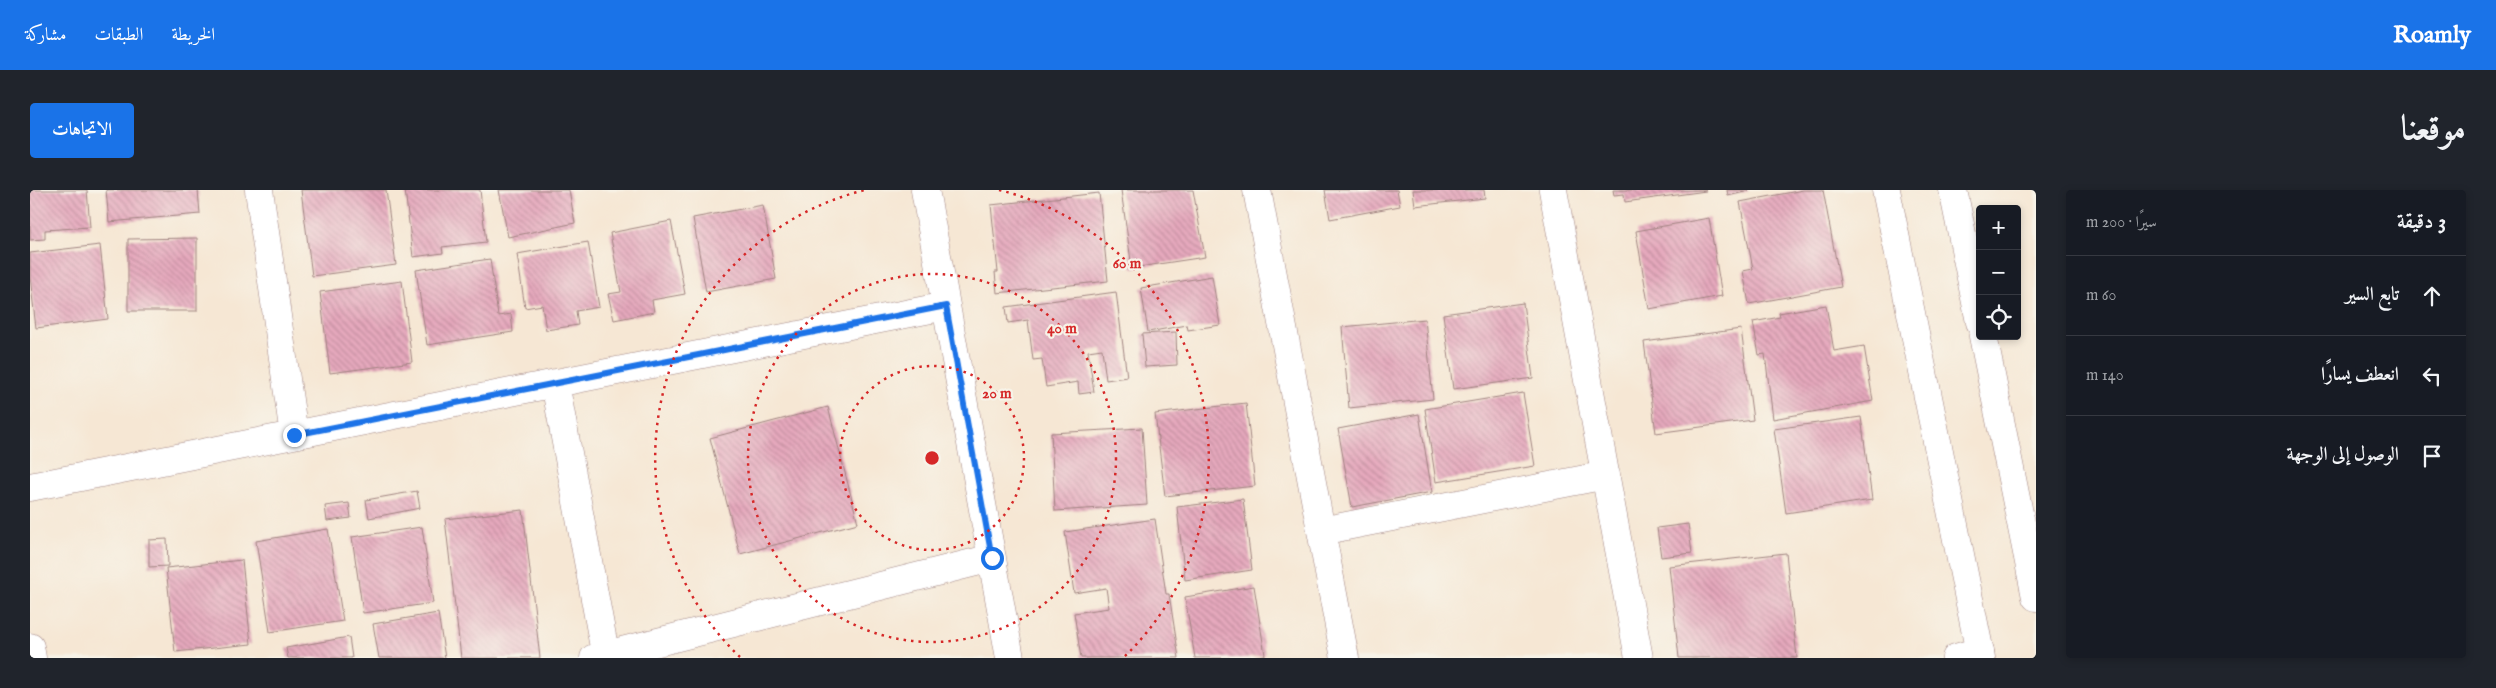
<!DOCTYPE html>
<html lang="ar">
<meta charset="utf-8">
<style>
:root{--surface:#171b24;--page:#20242c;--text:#f1f3f6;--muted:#9ea1a6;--line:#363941;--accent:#1a73e8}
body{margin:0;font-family:"IM FELL English",Amiri,serif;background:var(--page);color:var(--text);direction:rtl}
.controls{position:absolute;right:15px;top:15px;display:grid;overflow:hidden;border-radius:5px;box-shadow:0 2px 8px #0003}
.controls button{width:45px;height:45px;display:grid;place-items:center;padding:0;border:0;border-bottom:1px solid var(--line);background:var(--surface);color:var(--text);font:25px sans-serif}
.stop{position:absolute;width:15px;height:15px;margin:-11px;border:4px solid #1a73e8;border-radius:50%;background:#fff}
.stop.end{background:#1a73e8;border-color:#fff;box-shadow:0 1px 5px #0008}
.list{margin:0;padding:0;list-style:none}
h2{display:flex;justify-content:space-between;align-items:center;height:65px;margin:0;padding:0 20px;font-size:21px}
h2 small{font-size:16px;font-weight:400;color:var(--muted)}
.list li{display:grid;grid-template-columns:32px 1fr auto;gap:15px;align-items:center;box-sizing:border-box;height:80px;padding:0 20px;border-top:1px solid var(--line)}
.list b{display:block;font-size:19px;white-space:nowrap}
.list em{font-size:16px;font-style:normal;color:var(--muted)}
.icon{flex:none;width:28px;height:28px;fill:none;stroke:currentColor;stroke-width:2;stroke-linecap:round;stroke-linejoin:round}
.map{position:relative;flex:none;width:2006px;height:468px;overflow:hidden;direction:ltr;border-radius:5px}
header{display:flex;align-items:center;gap:30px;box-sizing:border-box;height:70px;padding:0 25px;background:var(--accent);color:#fff}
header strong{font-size:24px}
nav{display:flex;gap:28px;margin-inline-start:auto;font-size:18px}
.intro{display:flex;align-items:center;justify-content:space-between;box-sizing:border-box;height:120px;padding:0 30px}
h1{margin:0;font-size:35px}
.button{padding:12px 22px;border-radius:5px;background:var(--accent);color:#fff;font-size:18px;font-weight:700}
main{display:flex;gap:30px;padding:0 30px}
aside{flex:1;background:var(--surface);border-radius:5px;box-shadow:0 2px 8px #0003}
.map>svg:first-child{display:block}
.building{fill:url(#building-back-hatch)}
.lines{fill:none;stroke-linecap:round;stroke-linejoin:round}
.minor-casing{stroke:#a08380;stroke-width:29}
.tertiary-casing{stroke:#a08380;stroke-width:29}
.minor{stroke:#fff;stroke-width:28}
.tertiary{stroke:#fff;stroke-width:28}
.route{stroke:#1a73e8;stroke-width:6}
.ring{fill:none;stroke:#d62828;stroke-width:2.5;stroke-dasharray:2.5 5}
.centre{fill:#d62828;stroke:#f7f3e8;stroke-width:2.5}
.ring-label{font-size:15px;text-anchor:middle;font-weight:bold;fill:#d62828;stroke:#f7f3e8;stroke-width:4.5;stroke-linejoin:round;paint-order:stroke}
</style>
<header>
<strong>Roamly</strong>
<nav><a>الخريطة</a><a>الطبقات</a><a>مشاركة</a></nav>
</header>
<div class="intro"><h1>موقعنا</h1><a class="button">الاتجاهات</a></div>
<main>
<aside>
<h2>3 دقيقة<small>سيرًا · 200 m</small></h2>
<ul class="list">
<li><svg class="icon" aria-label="ahead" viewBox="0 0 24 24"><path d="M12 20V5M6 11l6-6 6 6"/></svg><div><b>تابع السير</b></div><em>60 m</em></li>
<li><svg class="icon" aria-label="left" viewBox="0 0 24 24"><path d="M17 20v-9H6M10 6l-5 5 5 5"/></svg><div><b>انعطف يسارًا</b></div><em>140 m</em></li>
<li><svg class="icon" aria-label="arrive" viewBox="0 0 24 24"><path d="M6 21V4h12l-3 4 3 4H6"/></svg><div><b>الوصول إلى الوجهة</b></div></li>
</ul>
</aside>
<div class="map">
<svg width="2006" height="468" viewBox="0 0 2006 468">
<defs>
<pattern id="building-back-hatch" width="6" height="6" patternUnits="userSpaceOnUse" patternTransform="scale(1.25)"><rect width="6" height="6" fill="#e6a9bd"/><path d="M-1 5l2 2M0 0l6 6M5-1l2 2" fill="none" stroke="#bc899a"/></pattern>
</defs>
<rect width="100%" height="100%" fill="#f7f3e8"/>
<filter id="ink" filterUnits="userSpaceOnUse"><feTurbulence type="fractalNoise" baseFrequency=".02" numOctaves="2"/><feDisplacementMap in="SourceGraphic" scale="10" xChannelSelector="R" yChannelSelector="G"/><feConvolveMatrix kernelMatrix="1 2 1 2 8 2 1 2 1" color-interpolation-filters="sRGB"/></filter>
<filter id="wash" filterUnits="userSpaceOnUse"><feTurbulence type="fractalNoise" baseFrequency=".0096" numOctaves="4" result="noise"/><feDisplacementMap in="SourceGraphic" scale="20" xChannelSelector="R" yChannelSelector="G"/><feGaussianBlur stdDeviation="1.12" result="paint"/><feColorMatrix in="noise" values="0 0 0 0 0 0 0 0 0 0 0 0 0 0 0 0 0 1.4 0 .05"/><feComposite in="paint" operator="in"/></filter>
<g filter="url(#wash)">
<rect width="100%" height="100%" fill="#f6e7d4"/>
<g id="blocks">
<path class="building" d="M0 0H57L60 37 15 40V49L0 50Z
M76 0H168L170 24 79 32Z
M271 0H356L366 75 282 86Z
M375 0H450L456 52 412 57 413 63 383 67Z
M469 0H539L545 33 478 47Z
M1091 0H1163L1175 67 1102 78Z
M1295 0H1367L1370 16 1300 29Z
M1383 0H1454L1455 8 1385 16Z
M1583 0H1676V1L1595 12 1594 4 1584 5Z
M1697 0H1718L1719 1 1698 6Z
M1773 0H1793L1811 97 1719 114 1713 81 1723 79 1710 12Z
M1069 3 1078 91 967 103 965 82H968L961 15Z
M733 15 746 89 676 102 663 28Z
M1679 28 1692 106 1619 119 1606 41Z
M641 31 655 104 622 110 624 122 584 130 578 104 591 102 580 43Z
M167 48V121H98V49Z
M558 52 569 117 546 121 548 135 516 140 512 115 495 118 487 64Z
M70 55 78 129 6 138 0 87V63Z
M460 69 468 126 481 124 483 142 397 155 386 80Z
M1182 86 1190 135 1158 140 1157 135 1118 142 1111 98Z
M372 91 382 172 300 183 290 102Z
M1086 102 1097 187 1076 190 1072 159 1058 161 1064 202 1049 204 1048 192 1016 197 1012 169 1003 170 998 130 978 133 976 117Z
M1493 113 1503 188 1423 199 1413 124Z
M1796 115 1804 161 1834 156 1843 211 1743 229 1735 164 1729 165 1723 132 1750 127 1749 123Z
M1395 129 1403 209 1319 218 1312 137Z
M1711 139 1723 230 1626 243 1614 152Z
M1146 142 1147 175 1115 177 1112 144Z
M1493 203 1505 276 1406 292 1395 219Z
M1216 213 1225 296 1135 306 1125 224Z
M798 217 828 333 710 364 680 248Z
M1389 224 1402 302 1322 317 1308 239Z
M1831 227 1842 310 1756 323 1744 239Z
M1112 238 1117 315 1025 321 1021 243Z
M387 301 390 318 339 328 336 310Z
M1213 309 1222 380 1155 390 1147 317Z
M319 313 321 328 297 331 295 316Z
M493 320 510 468H431L415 329Z
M1125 329 1136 404H1139L1149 468H1051L1044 423 1079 418 1076 398 1044 403 1035 342Z
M1658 334 1662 363 1631 367 1627 338Z
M392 337 403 413 333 423 322 347Z
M298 339 313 431 240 442 226 351Z
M137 349 138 376 119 377V350Z
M1756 363 1767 468H1649L1639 376Z
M212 370 221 454 145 462 136 378Z
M1224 396 1235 465 1214 468H1165L1155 407Z
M408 423 415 468H349L343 434Z
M319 447 322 468H258L256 458Z"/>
</g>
</g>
<g filter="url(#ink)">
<use href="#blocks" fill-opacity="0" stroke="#a08380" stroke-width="1"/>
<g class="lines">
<defs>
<path id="minor" d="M229 0 264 245
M895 0 980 468
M1227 0 1315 468
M1523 0 1609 468
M525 193 576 468
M0 297 916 116
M1291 341 1576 285
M564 468 962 368
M1926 468 1950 461"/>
<path id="tertiary" d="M1856 0 1951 468
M1923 0 1950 132
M1953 146 2006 407
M0 457 2 468"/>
</defs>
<use href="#minor" class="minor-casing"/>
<use href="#tertiary" class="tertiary-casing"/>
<use href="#minor" class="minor"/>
<use href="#tertiary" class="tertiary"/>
</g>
</g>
<g class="lines" filter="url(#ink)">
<path class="route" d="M264 245 916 116 962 368"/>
</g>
<g class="ring">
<circle cx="902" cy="268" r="92"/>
<circle cx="902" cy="268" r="184"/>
<path d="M710 467A276 276 0 0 1 835 0M969 0A276 276 0 0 1 1094 467"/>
</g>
<circle cx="902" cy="268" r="8" class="centre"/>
<g class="ring-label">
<text x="1097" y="78">60 m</text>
<text x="1032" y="143">40 m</text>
<text x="967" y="208">20 m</text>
</g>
</svg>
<div class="controls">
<button>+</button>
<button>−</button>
<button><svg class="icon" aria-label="locate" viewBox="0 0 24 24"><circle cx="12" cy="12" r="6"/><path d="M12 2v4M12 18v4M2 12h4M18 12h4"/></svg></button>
</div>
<div class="stop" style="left:962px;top:368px"></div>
<div class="stop end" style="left:264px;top:245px"></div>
</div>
</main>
